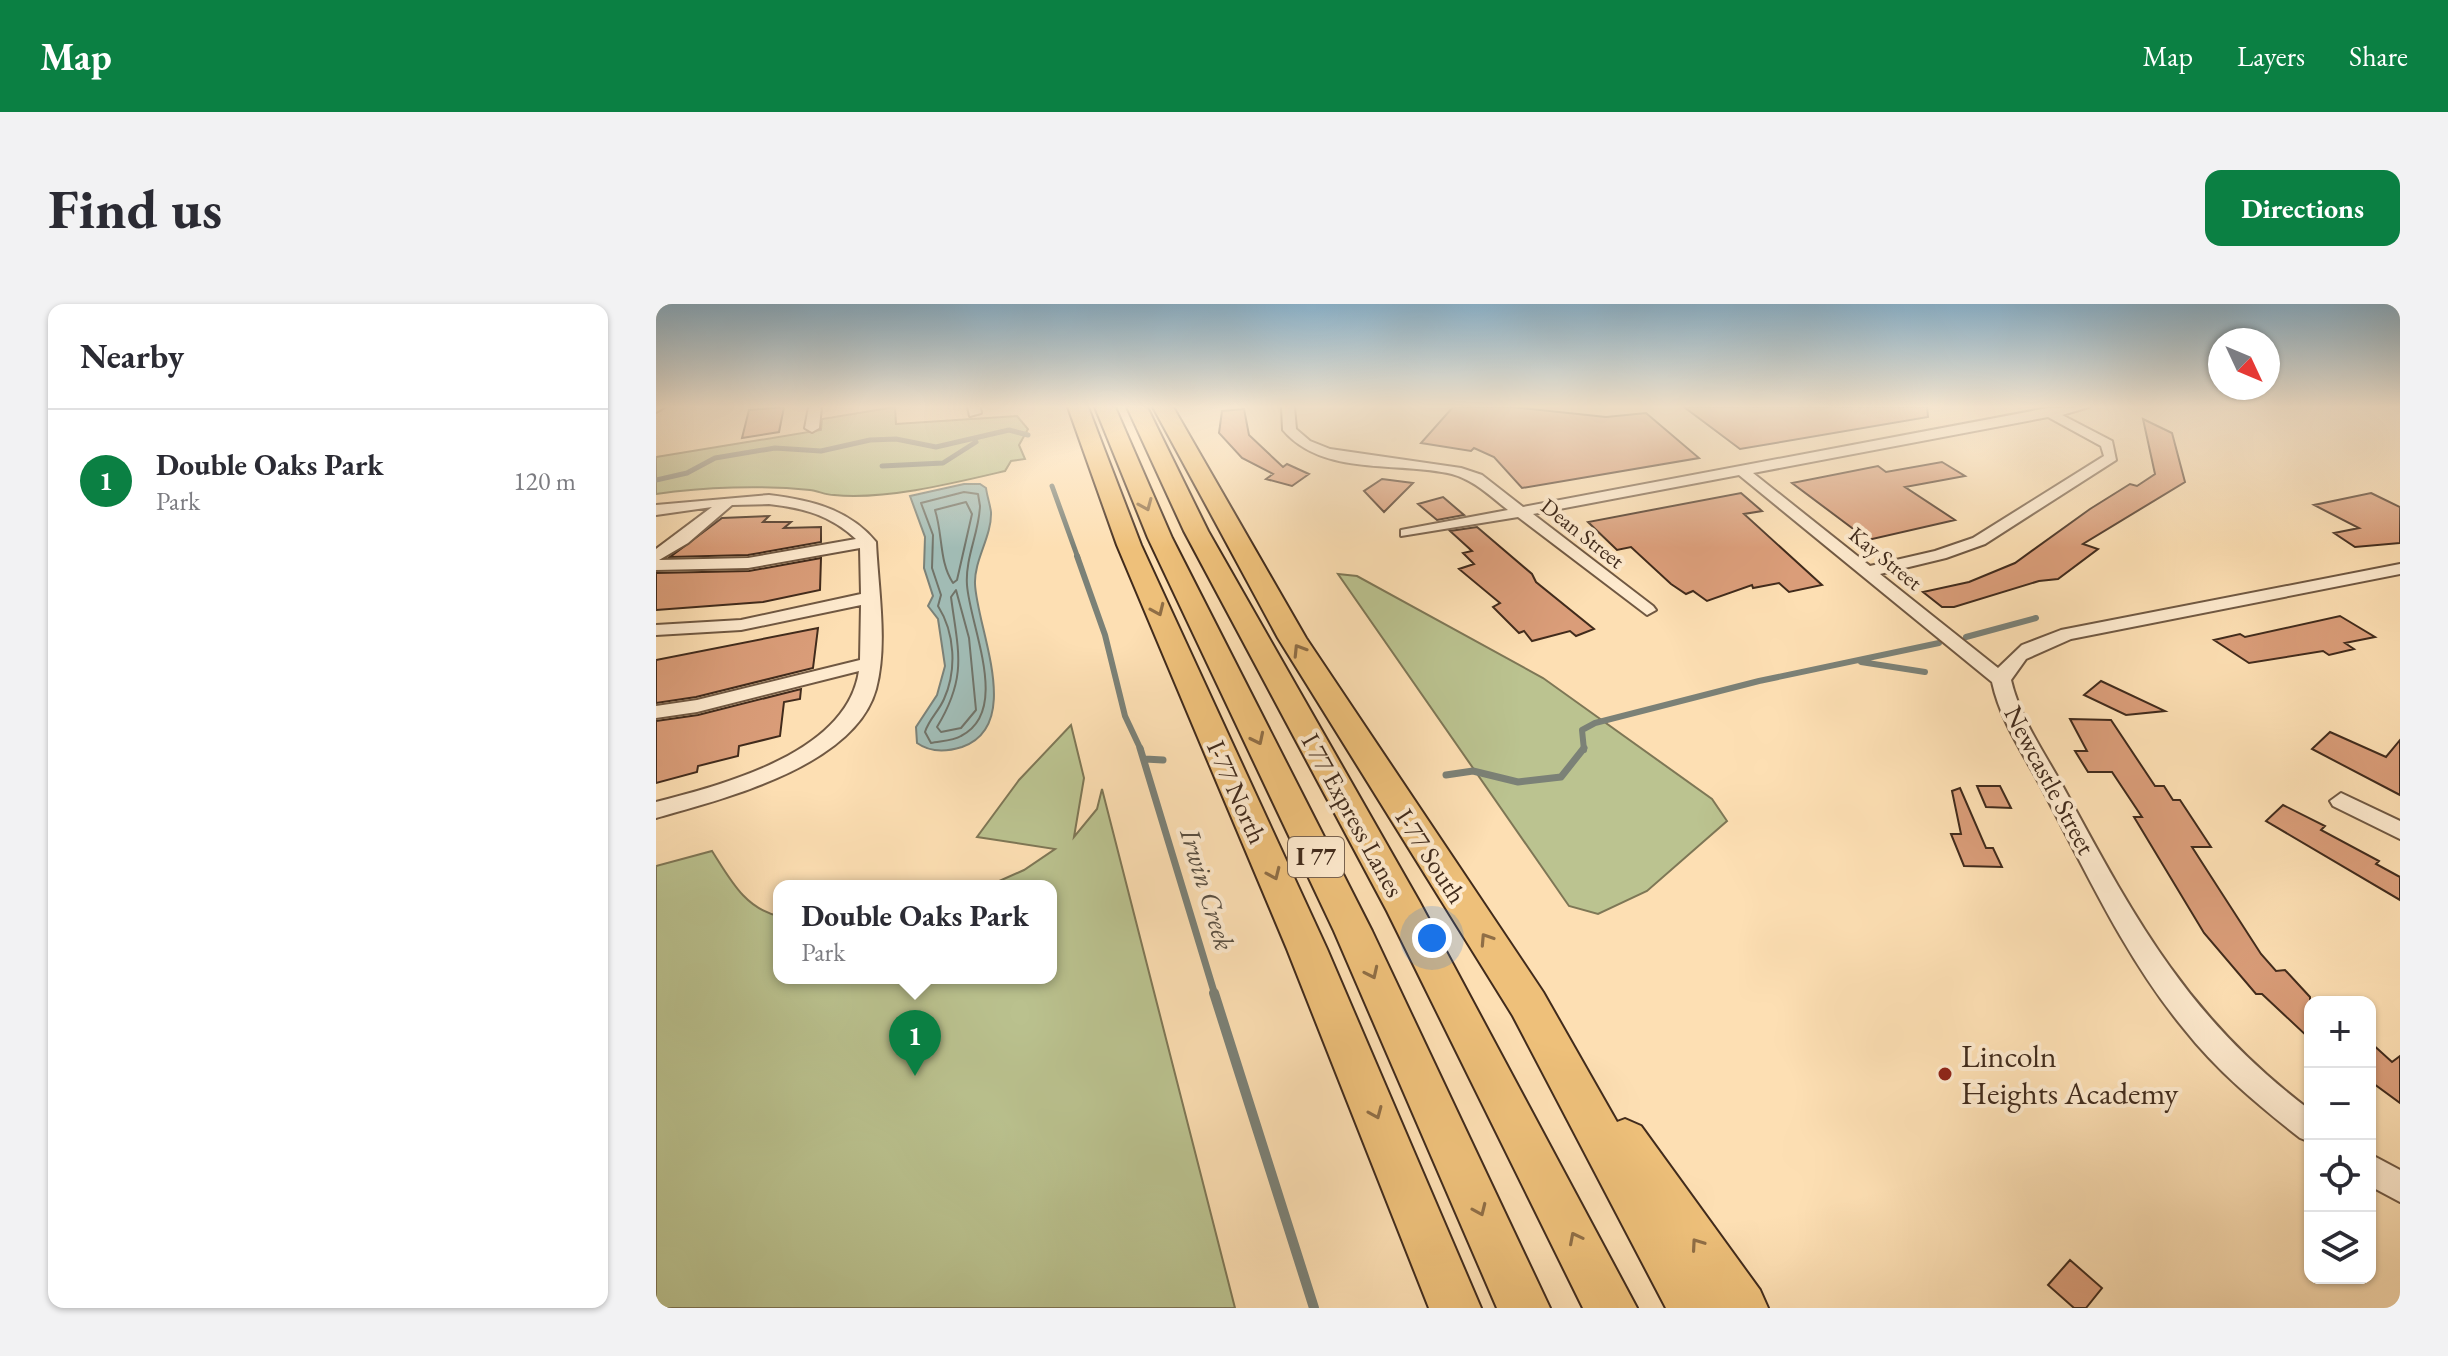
<!DOCTYPE html>
<meta charset="utf-8">
<style>
:root{--surface:#fff;--page:#f2f2f3;--text:#2b2b33;--muted:#7c7c81;--line:#e1e1e2;--accent:#0b8043}
body{margin:0;font-family:"EB Garamond",serif;background:var(--page);color:var(--text)}
.controls{position:absolute;right:24px;bottom:24px;display:grid;overflow:hidden;border-radius:16px;box-shadow:0 2px 6px #0004}
.controls button{width:72px;height:72px;display:grid;place-items:center;padding:0;border:0;border-bottom:2px solid var(--line);background:var(--surface);color:var(--text);font:40px sans-serif}
.compass{position:absolute;left:1552px;top:24px;width:72px;height:72px;border-radius:50%;background:var(--surface);box-shadow:0 2px 6px #0004;rotate:134deg}
.you{position:absolute;left:776px;top:634px;width:28px;height:28px;margin:-20px;border:6px solid #fff;border-radius:50%;background:#1a73e8;box-shadow:0 0 0 12px #1a73e833}
.badge{display:grid;place-items:center;width:52px;height:52px;border-radius:50%;background:var(--accent);color:#fff;font-size:26px;font-weight:700}
.pin{position:absolute;translate:-50% -66px;filter:drop-shadow(0 2px 4px #0008)}
.pin::after{content:'';position:absolute;top:42px;width:28px;height:24px;background:inherit;clip-path:polygon(0 0,100% 0,50% 100%)}
.popup{position:absolute;left:117px;top:576px;width:284px;height:104px;box-sizing:border-box;display:grid;place-content:center;border-radius:16px;background:var(--surface);filter:drop-shadow(0 2px 6px #0005);font-size:26px;white-space:nowrap;color:var(--muted)}
.popup b{font-size:30px;color:var(--text)}
.popup::after{content:'';position:absolute;left:50%;top:100%;margin-left:-16px;border:16px solid transparent;border-top-color:var(--surface)}
.list{margin:0;padding:0;list-style:none}
h2{display:flex;justify-content:space-between;align-items:center;height:104px;margin:0;padding:0 32px;font-size:34px}
h2 small{font-size:26px;font-weight:400;color:var(--muted)}
.list li{display:grid;grid-template-columns:52px 1fr auto;gap:24px;align-items:center;box-sizing:border-box;height:144px;padding:0 32px;border-top:2px solid var(--line)}
.list b{display:block;font-size:30px;white-space:nowrap}
.list p{margin:0;font-size:26px;white-space:nowrap;color:var(--muted)}
.list em{font-size:26px;font-style:normal;color:var(--muted)}
.icon{flex:none;width:44px;height:44px;fill:none;stroke:currentColor;stroke-width:2;stroke-linecap:round;stroke-linejoin:round}
.map{position:relative;flex:none;width:1744px;height:1004px;overflow:hidden;border-radius:16px}
header{display:flex;align-items:center;gap:48px;box-sizing:border-box;height:112px;padding:0 40px;background:var(--accent);color:#fff}
header strong{font-size:38px}
nav{display:flex;gap:44px;margin-inline-start:auto;font-size:28px}
.intro{display:flex;align-items:center;justify-content:space-between;box-sizing:border-box;height:192px;padding:0 48px}
h1{margin:0;font-size:56px}
.button{padding:20px 36px;border-radius:16px;background:var(--accent);color:#fff;font-size:28px;font-weight:700}
main{display:flex;gap:48px;padding:0 48px}
aside{flex:1;background:var(--surface);border-radius:16px;box-shadow:0 2px 6px #0004}
.map>svg:first-child{display:block}
.green{fill:#bbc390;stroke:#7e7756;stroke-width:2}
.water{fill:#a1bbb4;stroke:#7b8177;stroke-width:2}
.lines{fill:none;stroke-linecap:round;stroke-linejoin:round}
.shore{stroke:#717368;stroke-width:2}
.stream-far3{stroke:#7b8177;stroke-width:5}
.stream-far2{stroke:#7b8177;stroke-width:6}
.stream-far1{stroke:#7b8177;stroke-width:7}
.stream{stroke:#7b8177;stroke-width:10}
.building{fill:#da9d79;stroke:#412b1c;stroke-width:2}
.minor-casing{stroke:#705842;stroke-width:4}
.highway-casing{stroke:#412b1c;stroke-width:4}
.minor{fill:#feeace;fill-rule:evenodd}
.highway{fill:#eec07a;fill-rule:evenodd}
.oneway{stroke:#8f6e46}
.poi-dot{fill:#8f2418;stroke:#feeace;stroke-width:3}
.labels{text-anchor:middle;stroke-width:8;stroke-linejoin:round;paint-order:stroke}
.far-street-label{font-size:22px;fill:#412b1c;stroke:#feeace}
.shield{fill:#feeace;stroke:#7a6451;stroke-width:2}
.shield-label{font-size:24px;font-weight:bold;fill:#412b1c}
.street-label{font-size:26px;fill:#412b1c;stroke:#feeace}
.water-label{font-size:28px;font-style:italic;fill:#594f42;stroke:#feeace}
.near-poi-label{font-size:32px;fill:#412b1c;stroke:#feeace;text-anchor:start}
</style>
<header>
<strong>Map</strong>
<nav><a>Map</a><a>Layers</a><a>Share</a></nav>
</header>
<div class="intro"><h1>Find us</h1><a class="button">Directions</a></div>
<main>
<aside>
<h2>Nearby<small></small></h2>
<ul class="list">
<li><span class="badge">1</span><div><b>Double Oaks Park</b><p>Park</p></div><em>120 m</em></li>
</ul>
</aside>
<div class="map">
<svg width="1744" height="1004" viewBox="0 0 1744 1004">
<rect width="100%" height="100%" fill="#fddfb3"/>
<filter id="stains"><feTurbulence type="fractalNoise" baseFrequency=".0025" numOctaves="4"/><feColorMatrix values="0 0 0 0 .2 0 0 0 0 .09 0 0 0 0 .02 0 0 0 .5 -.17"/></filter>
<radialGradient id="worn" r=".72"><stop offset=".6" stop-color="#630" stop-opacity="0"/><stop offset="1" stop-color="#630" stop-opacity=".3"/></radialGradient>
<path class="green" d="M239 103 240 120 361 112 372 125 363 141 369 155 355 157 349 167C298 179 230 196 178 191 170 191 162 187 154 186 105 181 48 183 0 190V153L165 126 166 115Z
M682 270 701 272 887 374 1056 495 1071 517 991 587 942 610 913 602Z
M415 421 428 474 418 533 441 505 446 485 579 1004H0V562L56 547C74 575 89 605 123 612V674H395V582H332L368 566 399 545 321 533 363 476Z"/>
<path class="water" d="M308 180H324L330 184C331 192 334 200 335 208 336 232 318 256 319 280 321 325 368 421 306 443 290 448 275 449 261 439L260 423 281 391 289 362 282 315 272 302 277 292 268 264 269 233 254 192Z"/>
<g class="lines">
<path class="shore" d="M308 188 322 190 324 202C323 229 309 254 311 281 314 323 355 407 305 432 297 437 284 437 275 439L269 428C273 415 283 407 288 395 301 366 299 329 282 302L285 291 276 264 277 231 265 199Z
M310 198 316 210 301 276 297 279C283 258 287 231 279 206Z
M300 286 313 334 320 406 305 424 285 428 281 423C312 372 302 347 295 293Z"/>
<path class="stream-far3" d="M226 162 287 159 320 138
M0 176 31 169 59 154 119 144 165 147 214 136 240 135 280 143 353 126 372 131
M396 182 422 254"/>
<path class="stream-far2" d="M421 252 449 331 469 412 485 446
M1310 333 1380 314
M1205 358 1269 368
M928 446 926 426 939 419 1103 377 1283 339"/>
<path class="stream-far1" d="M484 444 559 691
M489 455 507 456
M790 471 817 467 862 478 905 473 928 444"/>
<path class="stream" d="M558 689 658 1004"/>
</g>
<path class="building" d="M128 103 123 128 86 134 93 106Z
M797 103H855L950 113 990 109 1043 154 866 184 838 153 818 144 815 147 765 139Z
M1028 103H1271L1272 113 1084 145Z
M588 105 593 131 627 163 631 160 653 170 636 182 610 175 617 170 586 154 563 129 566 107Z
M1487 115 1516 129 1529 178 1427 240 1442 245 1402 275 1383 277 1298 303H1286L1267 288 1313 278 1359 259 1434 205 1474 180 1481 182 1499 170Z
M1286 158 1309 172 1249 183 1299 216 1212 236 1136 179 1222 162 1230 168Z
M726 175 757 179 728 208 708 187Z
M1085 189 1106 207 1088 210 1166 281 1133 288 1123 279 1097 284 1096 281 1051 297 1037 287 1030 290 1015 280 975 243 961 246 932 218Z
M1715 189 1744 203V239L1699 243 1678 229 1703 224 1658 201Z
M787 193 808 211 781 216 762 200Z
M113 212 107 218H135L128 224 165 223V238L92 251 14 253 66 214Z
M821 223 876 270 880 278 938 325 920 332 914 327 876 337 868 327 863 329 837 303 844 299 803 265 818 260 807 249 816 247 794 227Z
M165 254 164 286 107 298 0 306V269L93 267Z
M1684 312 1719 333 1689 339 1698 345 1673 351 1667 347 1593 359 1558 336 1584 330 1589 333Z
M162 324 157 364 40 393 0 399V356Z
M1445 377 1509 407 1470 411 1428 391Z
M145 385 144 395 128 398 124 432 83 442 82 452 42 462 41 468 0 479V417L42 411Z
M1414 415 1455 416 1499 482H1508L1517 496H1524L1555 543H1536L1554 571 1605 650 1620 667 1629 666 1654 693V735L1606 690H1600L1548 629 1478 513H1486L1456 468H1432L1419 447H1431Z
M1674 428 1730 453 1744 436V491L1656 445Z
M1321 482H1344L1355 504 1330 503Z
M1304 484 1330 544H1337L1346 563 1308 562 1295 530H1305L1296 487Z
M1627 501 1669 522 1665 526 1723 557 1720 560 1744 573V596L1610 517Z
M1714 738 1736 758 1744 752V799L1714 777Z
M1414 956 1446 984 1430 1004H1418L1392 981Z"/>
<g class="lines">
<defs>
<path id="minor" d="M0 103H9L0 108Z
M153 103H165L163 124 156 128 149 124Z
M312 103H324L325 109 314 112Z
M626 103H638L640 125 654 137 674 145 805 164 826 171 867 203 1392 104 1433 103 1406 111 1456 137 1460 156 1329 240 1290 254 1224 270 1342 364 1366 341 1405 326 1744 260V270L1415 335 1370 355 1355 376C1365 418 1391 452 1411 490 1481 619 1534 716 1654 806V838L1644 834C1602 801 1561 767 1528 725 1471 656 1432 572 1391 494 1372 456 1345 420 1336 378L1083 171 877 210 997 302 1000 306 991 311 862 213 745 232V226L852 206C834 192 818 176 796 170 742 157 667 173 627 126ZM1392 113 1445 142 1448 152 1317 234 1279 247 1214 262 1097 169Z
M113 191C154 196 193 205 220 238 222 284 232 340 220 385 199 462 67 495 0 514V498C69 480 191 449 203 367L41 408 0 414V402L41 396 204 356 205 301 85 326 0 331V321L85 316 205 290 204 244 92 264 0 266V245L56 203 0 211V201ZM113 200C148 204 174 211 200 235L92 254 3 256 32 239 76 201Z
M1685 489 1744 517V535L1677 502 1674 497Z
M1714 850 1744 866V898L1714 882Z"/>
<path id="highway" d="M412 103H432L485 241 671 645 825 1004H773L631 645 461 241Z
M439 103H459L516 234 716 627 894 1004H841L678 627 492 234Z
M471 103H491L552 227 763 597 981 1004H927L731 607 528 227Z
M497 103H517L650 334 887 688 961 818 969 815 985 822 1104 986 1112 1004H1010L857 712 622 334Z"/>
</defs>
<use href="#minor" class="minor-casing"/>
<use href="#highway" class="highway-casing"/>
<use href="#minor" class="minor"/>
<use href="#highway" class="highway"/>
</g>
<defs><path id="oneway-chevron" d="M-2-3.5L2.5 0L-2 3.5" fill="none" stroke-width="1.6" stroke-linecap="round" stroke-linejoin="round" transform="scale(2)"/></defs>
<g class="oneway">
<use href="#oneway-chevron" transform="translate(490 201) rotate(67)"/>
<use href="#oneway-chevron" transform="translate(502 306) rotate(66)"/>
<use href="#oneway-chevron" transform="translate(643 346) rotate(-122)"/>
<use href="#oneway-chevron" transform="translate(602 435) rotate(64)"/>
<use href="#oneway-chevron" transform="translate(618 570) rotate(66)"/>
<use href="#oneway-chevron" transform="translate(830 635) rotate(-123)"/>
<use href="#oneway-chevron" transform="translate(716 669) rotate(65)"/>
<use href="#oneway-chevron" transform="translate(720 809) rotate(67)"/>
<use href="#oneway-chevron" transform="translate(824 906) rotate(66)"/>
<use href="#oneway-chevron" transform="translate(919 934) rotate(-117)"/>
<use href="#oneway-chevron" transform="translate(1041 940) rotate(-125)"/>
</g>
<linearGradient id="sky" x2="0" y2="1"><stop stop-color="#8bb7d3"/><stop offset="0.42" stop-color="#fef1dd"/><stop offset="1" stop-color="#fef1dd" stop-opacity="0"/></linearGradient>
<rect width="1744" height="244" fill="url(#sky)"/>
<circle class="poi-dot" cx="1289" cy="770" r="8"/>
<g class="labels">
<g class="far-street-label">
<text transform="translate(927 229) rotate(38)" y="8">Dean Street</text>
<text transform="translate(1230 254) rotate(39)" y="8">Kay Street</text>
</g>
<rect class="shield" x="632" y="533" width="56" height="40" rx="6"/>
<g class="shield-label">
<text x="660" y="561">I 77</text>
</g>
<g class="street-label">
<text transform="translate(1394 476) rotate(62)" y="9">Newcastle Street</text>
<text transform="translate(581 488) rotate(66)" y="9">I-77 North</text>
<text transform="translate(697 511) rotate(61)" y="9">I 77 Express Lanes</text>
<text transform="translate(775 552) rotate(57)" y="9">I-77 South</text>
</g>
<g class="water-label">
<text transform="translate(552 585) rotate(73)" y="10">Irwin Creek</text>
</g>
<g class="near-poi-label">
<text x="1305" y="763">Lincoln<tspan x="1305" dy="37">Heights Academy</tspan></text>
</g>
</g>
<rect width="100%" height="100%" filter="url(#stains)"/>
<rect width="100%" height="100%" fill="url(#worn)"/>
</svg>
<div class="controls">
<button>+</button>
<button>−</button>
<button><svg class="icon" aria-label="locate" viewBox="0 0 24 24"><circle cx="12" cy="12" r="6"/><path d="M12 2v4M12 18v4M2 12h4M18 12h4"/></svg></button>
<button><svg class="icon" aria-label="layers" viewBox="0 0 24 24"><path d="M12 4l9 5-9 5-9-5zM3 14l9 5 9-5"/></svg></button>
</div>
<svg class="compass" viewBox="-18 -18 36 36"><path d="M0-13l5 13h-10z" fill="#e53935"/><path d="M0 13l5-13h-10z" fill="#7c7c81"/></svg>
<div class="you"></div>
<div class="pin badge" style="left:259px;top:772px">1</div>
<div class="popup"><b>Double Oaks Park</b>Park</div>
</div>
</main>
